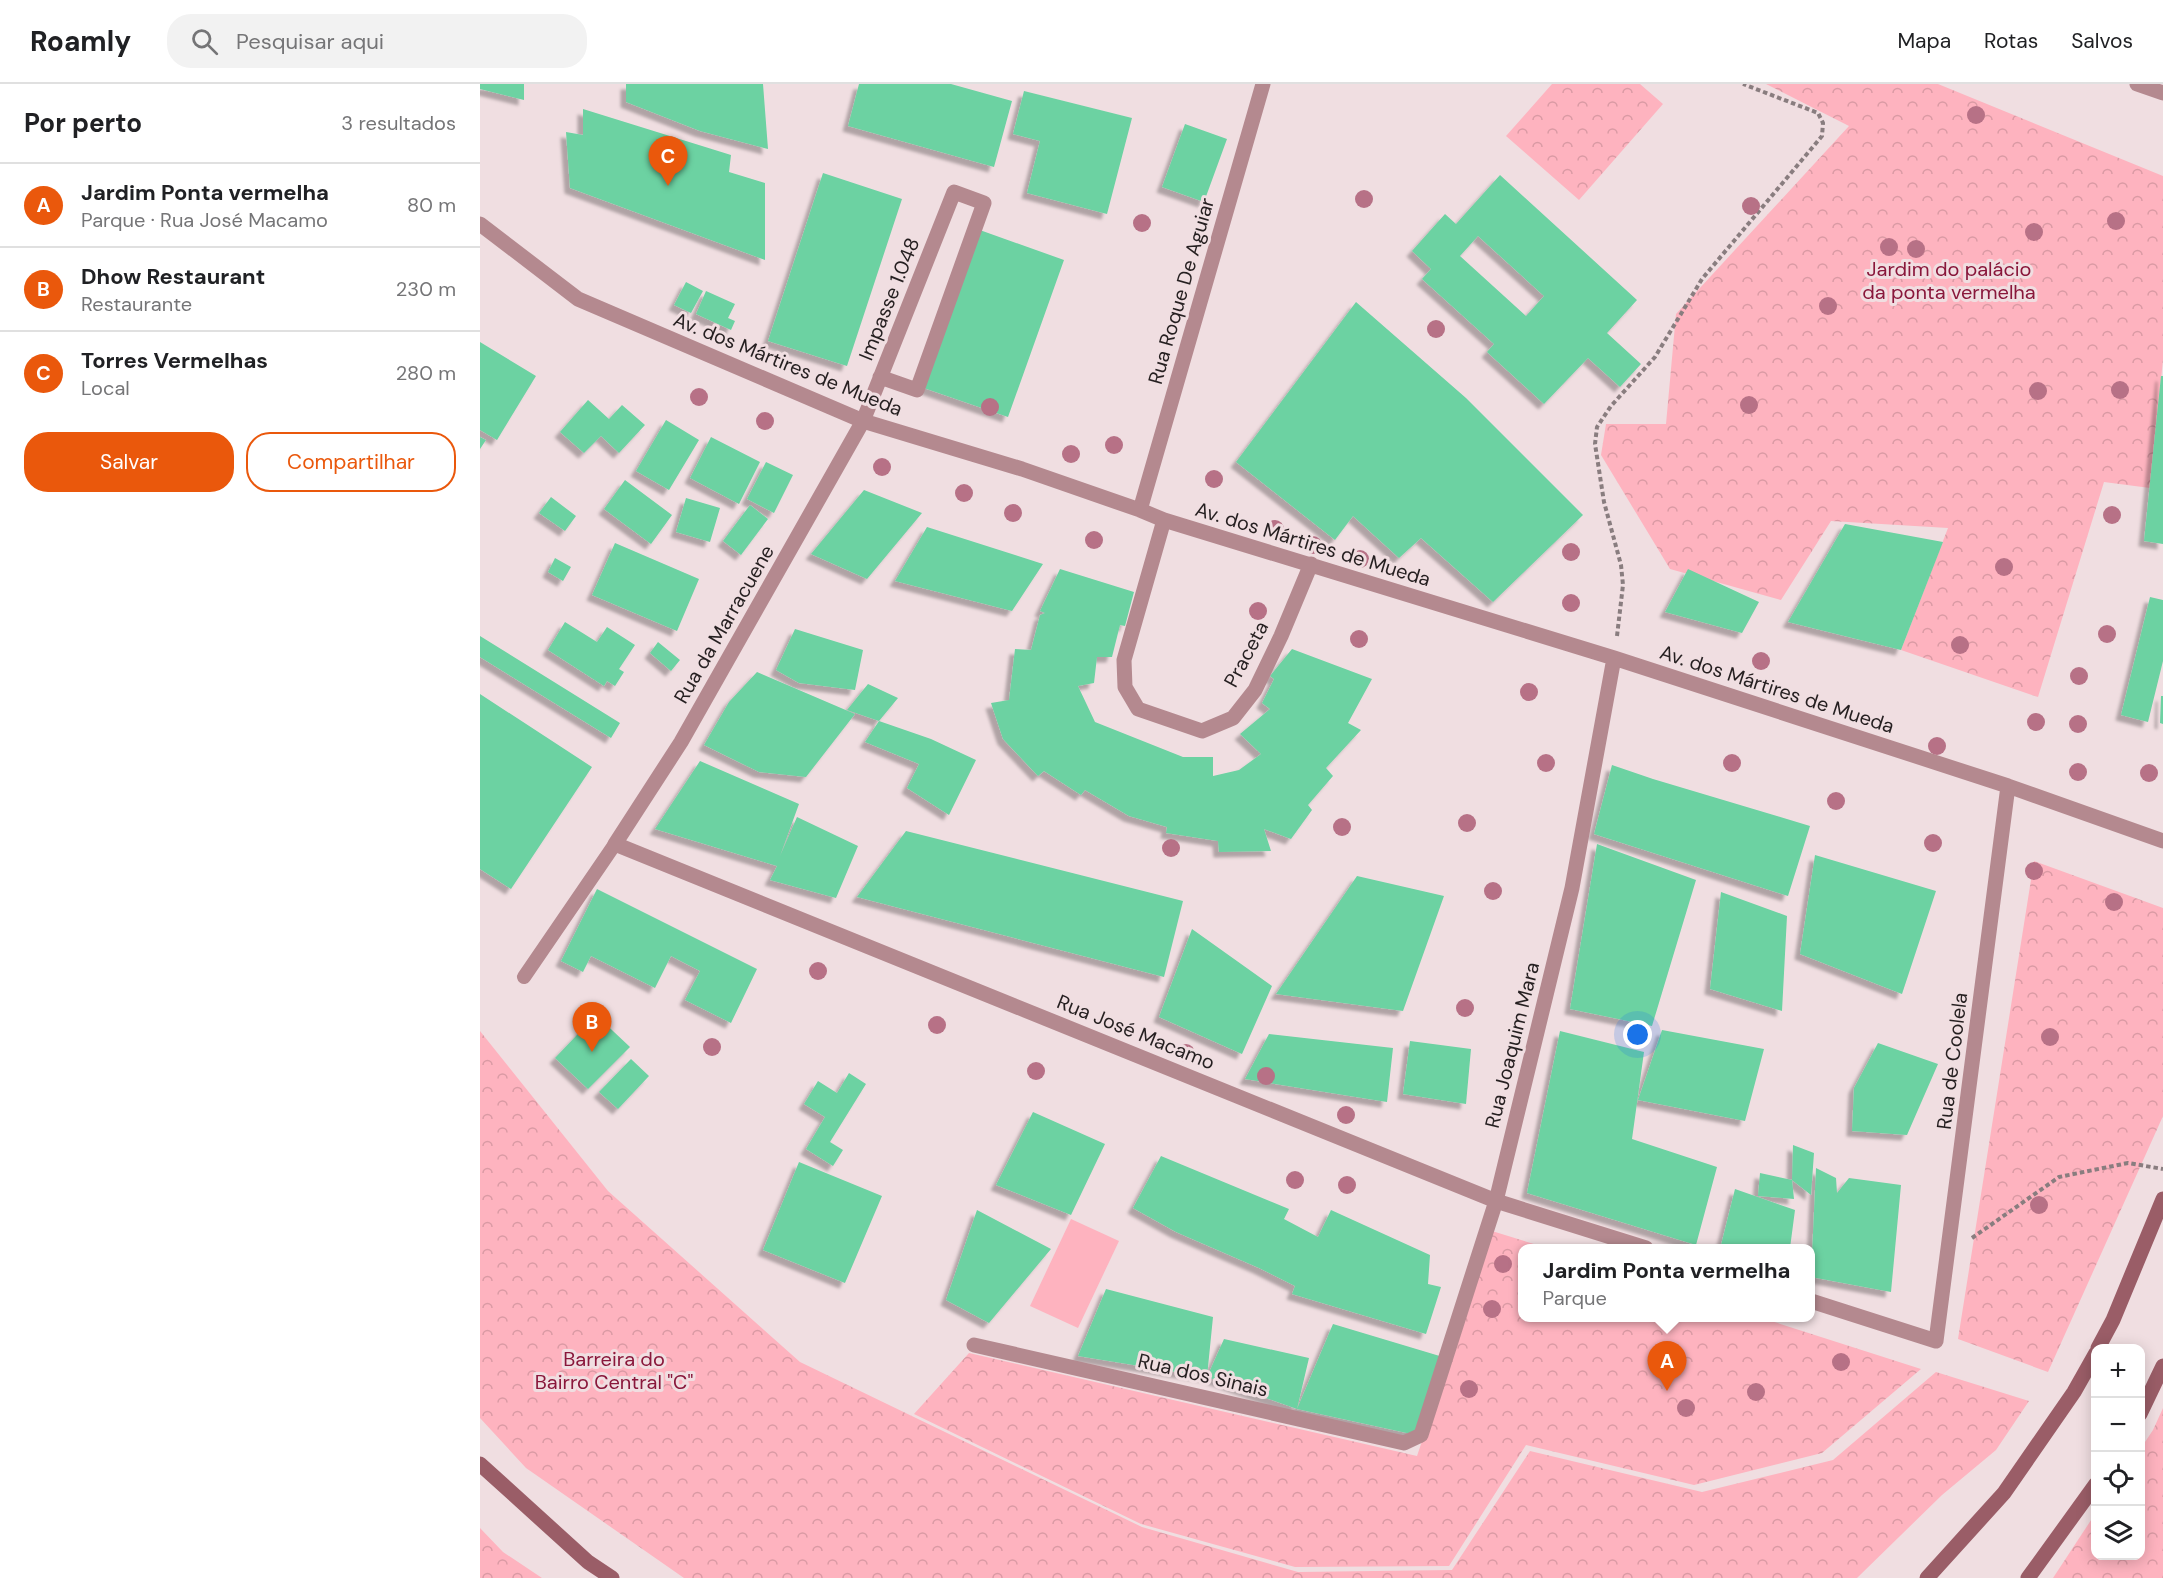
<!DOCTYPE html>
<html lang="pt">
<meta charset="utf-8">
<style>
:root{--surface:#fff;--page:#f2f2f2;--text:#202124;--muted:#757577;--line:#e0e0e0;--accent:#ea580c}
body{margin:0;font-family:"DM Sans",sans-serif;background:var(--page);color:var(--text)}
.controls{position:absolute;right:18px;bottom:18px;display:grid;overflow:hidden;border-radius:12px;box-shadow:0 3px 15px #0003}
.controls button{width:54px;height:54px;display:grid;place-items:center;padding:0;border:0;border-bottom:2px solid var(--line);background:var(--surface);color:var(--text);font:30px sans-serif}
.you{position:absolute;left:1158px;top:951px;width:21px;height:21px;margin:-15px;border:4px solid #fff;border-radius:50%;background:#1a73e8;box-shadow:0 0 0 9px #1a73e833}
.badge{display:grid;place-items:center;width:39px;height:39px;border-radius:50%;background:var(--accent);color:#fff;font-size:20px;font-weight:700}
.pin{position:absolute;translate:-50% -50px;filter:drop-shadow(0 2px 3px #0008)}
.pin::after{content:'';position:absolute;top:32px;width:21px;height:18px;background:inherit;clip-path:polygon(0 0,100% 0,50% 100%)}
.popup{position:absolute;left:1038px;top:1160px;width:297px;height:78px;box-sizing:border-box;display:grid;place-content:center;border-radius:12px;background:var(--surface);filter:drop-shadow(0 2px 4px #0005);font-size:20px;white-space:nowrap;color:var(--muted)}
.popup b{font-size:22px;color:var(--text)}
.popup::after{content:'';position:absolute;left:50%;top:100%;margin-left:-12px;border:12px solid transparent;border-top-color:var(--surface)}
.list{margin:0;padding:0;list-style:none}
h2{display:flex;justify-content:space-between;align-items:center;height:78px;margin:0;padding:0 24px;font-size:26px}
h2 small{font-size:20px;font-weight:400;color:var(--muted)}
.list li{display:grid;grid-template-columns:39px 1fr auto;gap:18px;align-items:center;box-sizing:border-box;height:84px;padding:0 24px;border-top:2px solid var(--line)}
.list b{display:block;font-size:22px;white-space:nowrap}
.list p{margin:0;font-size:20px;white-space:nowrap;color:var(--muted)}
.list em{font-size:20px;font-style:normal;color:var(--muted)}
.actions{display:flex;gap:12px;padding:18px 24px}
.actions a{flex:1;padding:14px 0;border:2px solid var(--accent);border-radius:24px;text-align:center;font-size:21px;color:var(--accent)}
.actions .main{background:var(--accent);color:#fff}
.icon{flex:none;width:33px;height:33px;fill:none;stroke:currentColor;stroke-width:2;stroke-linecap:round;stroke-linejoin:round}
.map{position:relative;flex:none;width:1683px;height:1494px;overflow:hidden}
header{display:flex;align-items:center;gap:36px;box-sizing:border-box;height:84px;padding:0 30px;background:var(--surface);border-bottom:2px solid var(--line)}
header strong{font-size:28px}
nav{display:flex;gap:33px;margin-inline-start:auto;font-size:21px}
.search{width:420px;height:54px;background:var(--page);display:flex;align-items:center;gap:15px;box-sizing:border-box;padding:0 21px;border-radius:24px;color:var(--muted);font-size:22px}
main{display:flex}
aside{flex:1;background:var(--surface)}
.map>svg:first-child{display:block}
.forest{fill:url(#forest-crowns)}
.pitch{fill:#feb3bf}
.building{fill:#6cd2a2;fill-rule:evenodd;filter:url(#shadow)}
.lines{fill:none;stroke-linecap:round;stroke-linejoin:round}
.path{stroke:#897d7f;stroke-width:4;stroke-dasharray:4.5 3;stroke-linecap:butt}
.service{stroke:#b4898f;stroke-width:14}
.minor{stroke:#b4898f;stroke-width:15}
.secondary{stroke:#9a5d67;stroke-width:15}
.tree{fill:#b77186}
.labels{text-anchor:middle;stroke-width:6;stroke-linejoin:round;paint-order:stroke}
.park-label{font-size:20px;fill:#89173b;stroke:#f0dee1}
.street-label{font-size:20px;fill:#251f20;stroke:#f0dee1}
</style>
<header>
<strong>Roamly</strong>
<div class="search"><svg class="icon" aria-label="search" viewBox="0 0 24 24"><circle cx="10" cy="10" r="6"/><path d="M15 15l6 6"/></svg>Pesquisar aqui</div>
<nav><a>Mapa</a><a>Rotas</a><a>Salvos</a></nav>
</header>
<main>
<aside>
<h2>Por perto<small>3 resultados</small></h2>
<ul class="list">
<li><span class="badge">A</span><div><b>Jardim Ponta vermelha</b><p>Parque · Rua José Macamo</p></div><em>80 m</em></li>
<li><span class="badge">B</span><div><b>Dhow Restaurant</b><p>Restaurante</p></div><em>230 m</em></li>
<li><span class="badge">C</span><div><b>Torres Vermelhas</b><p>Local</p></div><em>280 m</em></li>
</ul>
<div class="actions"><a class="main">Salvar</a><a>Compartilhar</a></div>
</aside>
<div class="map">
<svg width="1683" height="1494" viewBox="0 0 1683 1494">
<defs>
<pattern id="forest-crowns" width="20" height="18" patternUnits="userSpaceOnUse" patternTransform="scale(1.5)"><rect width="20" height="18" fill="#feb3bf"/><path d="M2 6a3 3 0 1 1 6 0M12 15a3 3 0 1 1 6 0" fill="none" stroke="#da9aa4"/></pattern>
<filter id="shadow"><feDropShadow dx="-5.5" dy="5.5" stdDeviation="1.5" flood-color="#0004"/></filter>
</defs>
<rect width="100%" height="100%" fill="#f0dee1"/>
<path class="forest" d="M1072 0H1160L1183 20 1099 116 1026 52Z
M1286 0H1458L1683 92V276L1670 404 1624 398 1558 613 1421 566 1468 444 1351 437 1301 516 1190 485 1121 371 1126 340H1186L1196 230 1369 42Z
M1554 777 1683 824V1032L1568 1288 1478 1255Z
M0 947 128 1107 320 1278 662 1443 818 1488 972 1486 1050 1367 1222 1408 1353 1376 1456 1288 1549 1317 1516 1366 1462 1411 1377 1494H204L46 1384 0 1334Z
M1012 1147 1067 1164H1043V1234H1282L1441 1285 1342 1369 1214 1401 1046 1361 969 1482 815 1483 661 1440 434 1330 489 1269 937 1372Z
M1683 1324V1494H1573L1615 1430 1616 1472H1660L1661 1364 1673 1346Z
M0 1444 23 1468 62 1494H0Z"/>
<path class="pitch" d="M591 1135 639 1157 598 1244 550 1222Z"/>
<path class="building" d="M0 0H44V16L0 5Z
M146 0H283L288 65 220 47 146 18Z
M379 0H471L532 17 514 83 368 42Z
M544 7 652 34 627 130 547 109 560 57 533 50Z
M103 25 251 71 249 88 285 99V176L90 104 86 48 103 51Z
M705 40 747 55 724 118 682 103Z
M343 89 422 115 367 282 288 257Z
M1020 91 1157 216 1127 249 1161 280 1140 303 1108 274 1064 320 1007 268 1014 260 942 195 951 185 932 167 965 130 976 140ZM998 152 1064 212 1046 232 980 172Z
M497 145 584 176 528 333 441 303Z
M206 198 223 207 211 229 194 221Z
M226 207 255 220 248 234 255 237 251 246 216 230Z
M876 218 986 314 1103 431 1013 518 941 454 919 474 873 432 855 456 756 378Z
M0 258 56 292 17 356 0 346Z
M1681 292H1683V460L1664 457Z
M108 316 129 335 142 321 165 341 139 369 121 352 104 369 80 348Z
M186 336 219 356 189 406 156 387Z
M0 353 6 356 0 365Z
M231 353 280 378 259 420 210 394Z
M286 378 313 391 294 429 267 415Z
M145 396 192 431 171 460 124 425Z
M384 406 442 429 387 495 331 470Z
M71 413 96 432 85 447 59 429Z
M206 414 240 424 230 458 196 448Z
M270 421 288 435 261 471 243 457Z
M1365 440 1463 458 1421 566 1308 538Z
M447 443 563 480 532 527 415 497Z
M135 459 219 495 197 547 112 511Z
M75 474 91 483 83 497 68 488Z
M580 485 654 508 645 542 640 541 632 573H617L614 599 598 602 615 638 703 673H733V692L759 686 781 670 760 650 790 625 782 619 794 595 790 592 812 565 892 595 868 639 881 646 846 684 853 692 828 721 832 726 811 755 784 745 791 767 739 768 738 757 686 749 687 743 649 732 605 706 601 711 564 687 558 692 523 655 511 619 529 616 535 565 551 566 560 531 565 529 560 527Z
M1208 485 1279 518 1262 549 1185 528Z
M1670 513 1683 516V577L1668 638 1641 631Z
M85 538 117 558 127 543 155 561 139 585 144 588 135 602 127 597 124 602 68 566Z
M315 545 383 566 375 606 319 599 296 586Z
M0 552 140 639 131 654 0 573Z
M178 558 200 576 191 587 170 569Z
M277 588 375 630 326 693 279 688 224 661 249 618Z
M388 600 418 614 399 637 367 626Z
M0 610 112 683 31 805 0 785Z
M1681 612H1683V640L1680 639Z
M399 637 451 655 496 676 469 731 427 704 439 680 385 658Z
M220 677 319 720 300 772 317 733 378 762 356 814 290 796 297 782 175 745Z
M1132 681 1173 695 1330 742 1308 812 1114 750Z
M426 747 703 817 684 893 377 813Z
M1117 760 1216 796 1172 942 1090 925Z
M1335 771 1456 807 1422 910 1320 870Z
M877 792 964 812 923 927 796 910Z
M117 805 277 885 251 939 205 916 220 887 191 872 175 904 111 872 103 888 81 877Z
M1241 808 1307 832 1302 927 1230 905Z
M712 845 792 902 762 970 679 933Z
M116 931 150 963 108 1005 75 974Z
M1182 946 1284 965 1265 1037 1158 1016Z
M1080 947 1164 968 1152 1055 1237 1083 1216 1161 1047 1109Z
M789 950 913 964 907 1018 765 995Z
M930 957 991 965 986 1020 923 1010Z
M1398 959 1458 980 1427 1051 1372 1047 1374 1004Z
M151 975 169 992 138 1025 119 1008Z
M369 989 386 1000 350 1058 363 1066 353 1082 326 1065 345 1033 324 1020 338 997 357 1009Z
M553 1028 625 1060 591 1131 516 1101Z
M1313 1061 1334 1069 1331 1111 1312 1096 1314 1115 1278 1112 1280 1089 1312 1096Z
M681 1072 809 1125 804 1135 838 1153 851 1126 950 1171 948 1200 961 1203 946 1250 812 1210 815 1202 779 1184 696 1148 653 1124Z
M319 1078 402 1112 365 1199 283 1166Z
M1336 1084 1356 1094 1357 1109 1369 1094 1421 1101 1411 1208 1331 1193Z
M1255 1105 1315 1126 1310 1164H1249L1241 1161Z
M497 1126 571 1165 509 1239 466 1216Z
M626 1205 733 1233 727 1293 598 1272Z
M853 1240 963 1273 936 1351 817 1325Z
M744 1255 829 1274 817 1325 727 1293Z"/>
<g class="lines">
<path class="path" d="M1137 552 1143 501 1141 481 1124 418 1115 360 1117 343 1131 322 1175 273 1222 195 1342 52 1343 39 1338 29 1263 0
M1492 1154 1579 1093 1648 1079 1683 1085"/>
<path class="service" d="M44 893 135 760"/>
<path class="minor" d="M1657 0 1683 9
M0 140 98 215 383 337 542 385 660 426 684 436 1134 574 1528 702 1683 757
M400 293 437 306 504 119 474 108 383 337 201 658 135 760 1016 1117 1166 1164
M660 426 783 0
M684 436 644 576 645 603 658 625 722 647 753 634 775 606 801 552 831 480
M1331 1217 1456 1257 1528 702
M494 1261 924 1359 941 1351 1016 1117 1092 804 1134 574"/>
<path class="secondary" d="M1618 1264 1633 1236 1683 1115
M1660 1330 1683 1282
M0 1380 108 1478 132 1494
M1447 1494 1524 1409 1594 1308 1616 1269
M1548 1494 1616 1400"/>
</g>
<g class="tree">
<circle cx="1496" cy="31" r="9"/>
<circle cx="884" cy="115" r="9"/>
<circle cx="1271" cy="122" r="9"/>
<circle cx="1636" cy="137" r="9"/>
<circle cx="662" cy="139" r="9"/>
<circle cx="1554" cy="148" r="9"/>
<circle cx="1409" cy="163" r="9"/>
<circle cx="1436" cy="165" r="9"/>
<circle cx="1348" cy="222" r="9"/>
<circle cx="956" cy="245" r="9"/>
<circle cx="1640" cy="306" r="9"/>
<circle cx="1558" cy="307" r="9"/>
<circle cx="219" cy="313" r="9"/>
<circle cx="1269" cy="321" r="9"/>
<circle cx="510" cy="323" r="9"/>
<circle cx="285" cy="337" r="9"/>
<circle cx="634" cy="361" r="9"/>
<circle cx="591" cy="370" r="9"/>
<circle cx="402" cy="383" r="9"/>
<circle cx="734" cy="395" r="9"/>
<circle cx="484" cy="409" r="9"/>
<circle cx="533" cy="429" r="9"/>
<circle cx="1632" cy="431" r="9"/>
<circle cx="795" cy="445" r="9"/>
<circle cx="614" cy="456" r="9"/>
<circle cx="833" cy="461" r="9"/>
<circle cx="1091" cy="468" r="9"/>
<circle cx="880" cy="475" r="9"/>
<circle cx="1524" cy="483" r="9"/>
<circle cx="1091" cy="519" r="9"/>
<circle cx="778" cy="527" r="9"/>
<circle cx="1627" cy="550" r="9"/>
<circle cx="879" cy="555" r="9"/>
<circle cx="1480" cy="561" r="9"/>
<circle cx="1281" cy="577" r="9"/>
<circle cx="1599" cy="592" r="9"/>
<circle cx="1049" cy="608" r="9"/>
<circle cx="1556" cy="638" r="9"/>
<circle cx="1598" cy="640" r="9"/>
<circle cx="1457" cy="662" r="9"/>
<circle cx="1066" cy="679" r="9"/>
<circle cx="1252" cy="679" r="9"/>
<circle cx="1598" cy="688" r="9"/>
<circle cx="1669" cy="689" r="9"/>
<circle cx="1356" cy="717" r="9"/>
<circle cx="987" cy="739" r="9"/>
<circle cx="862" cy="743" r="9"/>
<circle cx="1453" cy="759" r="9"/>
<circle cx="691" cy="764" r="9"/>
<circle cx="1554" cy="787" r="9"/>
<circle cx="1013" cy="807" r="9"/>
<circle cx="1634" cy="818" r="9"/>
<circle cx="338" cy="887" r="9"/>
<circle cx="985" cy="924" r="9"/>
<circle cx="457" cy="941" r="9"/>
<circle cx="1570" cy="953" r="9"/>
<circle cx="232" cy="963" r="9"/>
<circle cx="706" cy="969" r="9"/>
<circle cx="556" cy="987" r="9"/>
<circle cx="786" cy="992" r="9"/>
<circle cx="866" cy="1031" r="9"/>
<circle cx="815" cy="1096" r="9"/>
<circle cx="867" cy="1101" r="9"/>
<circle cx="1559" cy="1121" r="9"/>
<circle cx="1023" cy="1180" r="9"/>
<circle cx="1012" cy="1225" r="9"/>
<circle cx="1361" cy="1278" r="9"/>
<circle cx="989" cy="1305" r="9"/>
<circle cx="1276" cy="1308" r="9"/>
<circle cx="1206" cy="1324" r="9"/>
</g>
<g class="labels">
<g class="park-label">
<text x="1469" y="192">Jardim do palácio<tspan x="1469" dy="23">da ponta vermelha</tspan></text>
<text x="134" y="1282">Barreira do<tspan x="134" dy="23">Bairro Central "C"</tspan></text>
</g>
<g class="street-label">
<text transform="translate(701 207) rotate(-74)" y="7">Rua Roque De Aguiar</text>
<text transform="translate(409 215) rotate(-68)" y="7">Impasse 1.048</text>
<text transform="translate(308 280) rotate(22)" y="7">Av. dos Mártires de Mueda</text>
<text transform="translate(833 460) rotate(17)" y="7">Av. dos Mártires de Mueda</text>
<text transform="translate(244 540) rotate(-60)" y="7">Rua da Marracuene</text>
<text transform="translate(766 570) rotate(-62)" y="7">Praceta</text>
<text transform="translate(1297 605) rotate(18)" y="7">Av. dos Mártires de Mueda</text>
<text transform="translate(656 948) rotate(22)" y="7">Rua José Macamo</text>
<text transform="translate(1032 961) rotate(-76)" y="7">Rua Joaquim Mara</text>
<text transform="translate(1472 977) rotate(-83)" y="7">Rua de Coolela</text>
<text transform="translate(723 1291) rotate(13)" y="7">Rua dos Sinais</text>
</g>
</g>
</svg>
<div class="controls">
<button>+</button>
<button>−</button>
<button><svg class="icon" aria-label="locate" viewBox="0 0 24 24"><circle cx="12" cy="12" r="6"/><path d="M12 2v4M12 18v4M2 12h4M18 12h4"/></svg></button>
<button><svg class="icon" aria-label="layers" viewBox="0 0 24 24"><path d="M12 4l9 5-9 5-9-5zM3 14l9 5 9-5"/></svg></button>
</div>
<div class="you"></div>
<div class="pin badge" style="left:1187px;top:1307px">A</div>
<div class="popup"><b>Jardim Ponta vermelha</b>Parque</div>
<div class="pin badge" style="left:112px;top:968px">B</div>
<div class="pin badge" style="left:188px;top:102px">C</div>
</div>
</main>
